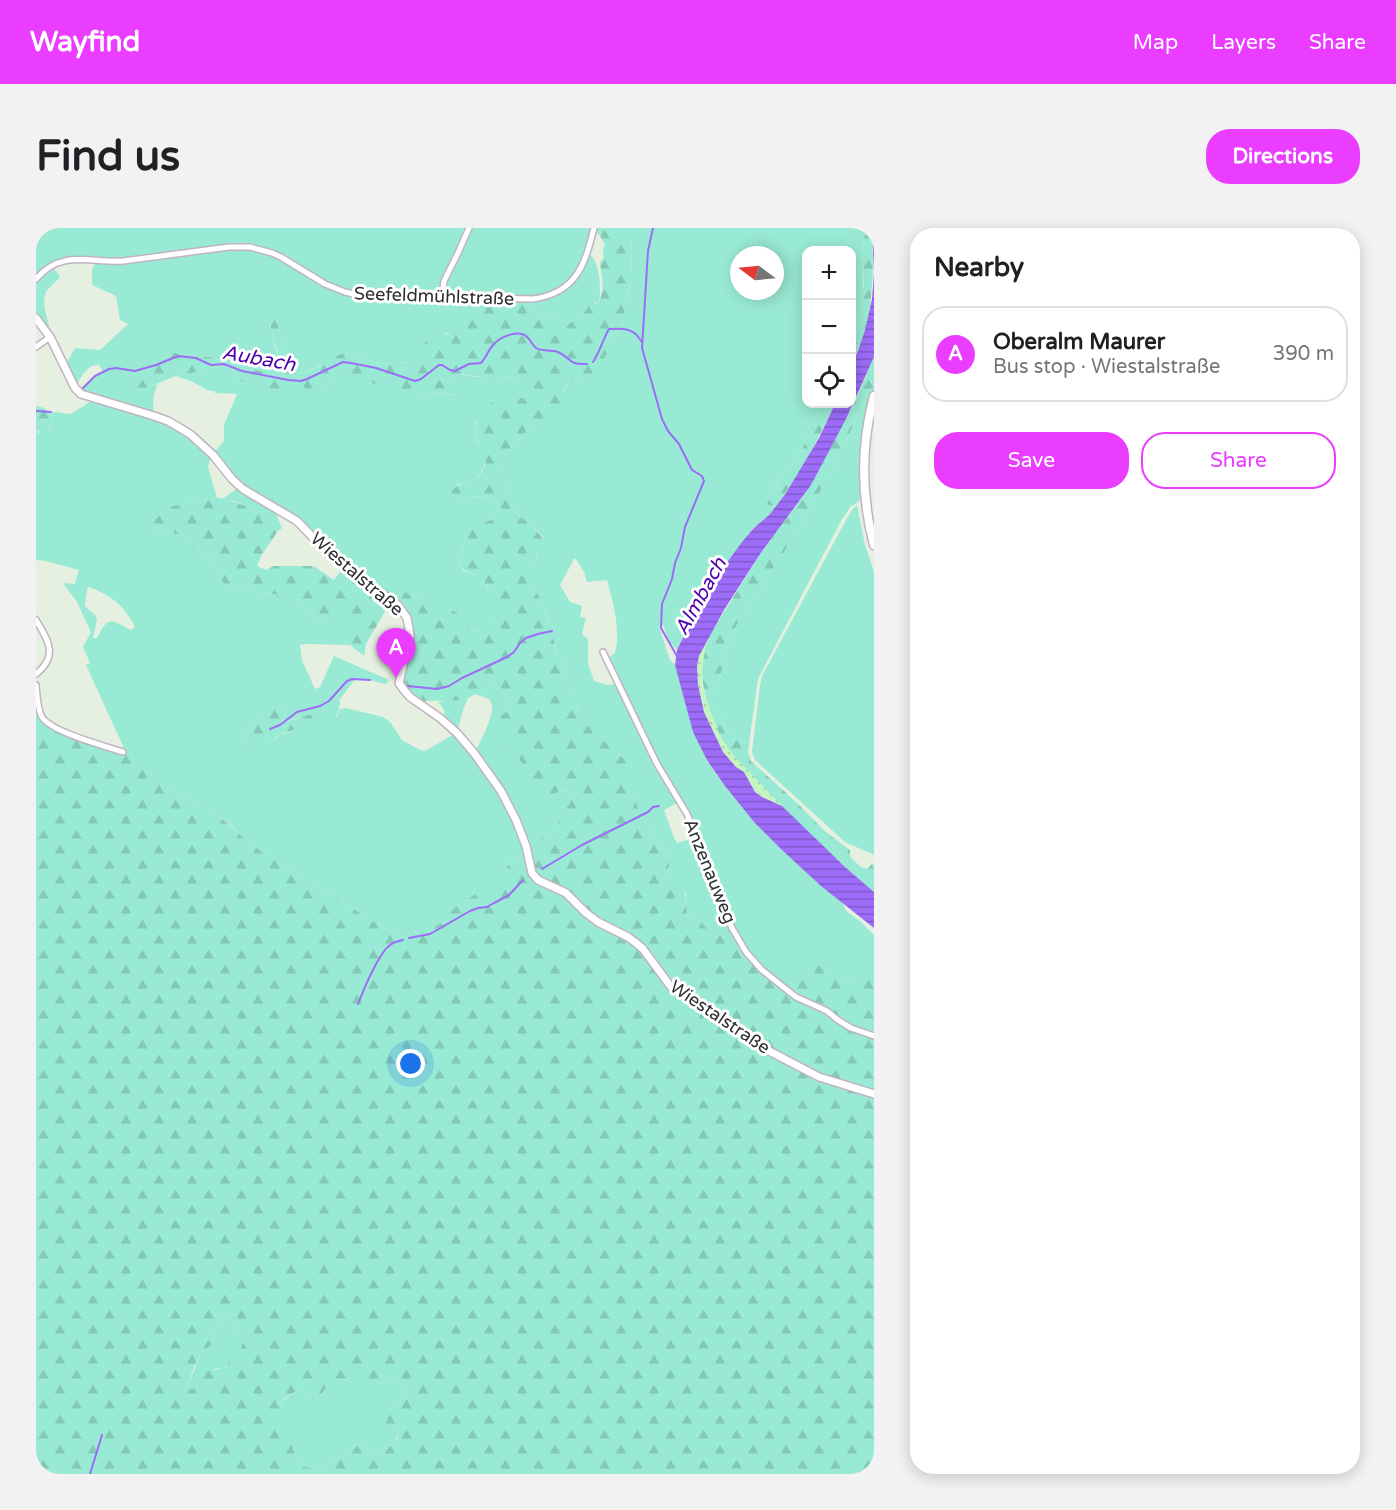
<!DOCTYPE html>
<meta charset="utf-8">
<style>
:root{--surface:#fff;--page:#f2f2f2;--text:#202124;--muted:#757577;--line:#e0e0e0;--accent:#ea3dff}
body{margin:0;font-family:"Varela Round",sans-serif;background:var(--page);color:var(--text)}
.controls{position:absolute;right:18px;top:18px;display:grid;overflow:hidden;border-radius:12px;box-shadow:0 3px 15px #0003}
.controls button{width:54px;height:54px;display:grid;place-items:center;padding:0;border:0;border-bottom:2px solid var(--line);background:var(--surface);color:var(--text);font:30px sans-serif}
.compass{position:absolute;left:694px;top:18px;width:54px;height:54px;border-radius:50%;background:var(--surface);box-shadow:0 3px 15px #0003;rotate:286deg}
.you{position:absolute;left:375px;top:836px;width:21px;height:21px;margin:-15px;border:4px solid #fff;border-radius:50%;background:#1a73e8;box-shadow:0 0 0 9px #1a73e833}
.badge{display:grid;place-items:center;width:39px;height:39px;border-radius:50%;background:var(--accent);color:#fff;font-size:20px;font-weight:700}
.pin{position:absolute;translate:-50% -50px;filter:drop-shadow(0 2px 3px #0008)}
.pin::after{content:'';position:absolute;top:32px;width:21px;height:18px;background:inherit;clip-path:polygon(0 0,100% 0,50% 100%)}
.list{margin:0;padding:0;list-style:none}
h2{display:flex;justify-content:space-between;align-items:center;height:78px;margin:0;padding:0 24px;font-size:26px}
h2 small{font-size:20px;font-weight:400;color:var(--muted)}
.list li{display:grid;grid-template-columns:39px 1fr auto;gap:18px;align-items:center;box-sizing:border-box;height:96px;margin:0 12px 12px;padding:0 12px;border:2px solid var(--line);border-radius:24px}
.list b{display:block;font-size:22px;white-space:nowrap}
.list p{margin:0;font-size:20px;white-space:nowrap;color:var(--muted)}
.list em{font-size:20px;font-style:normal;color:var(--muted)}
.actions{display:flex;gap:12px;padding:18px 24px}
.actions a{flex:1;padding:14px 0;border:2px solid var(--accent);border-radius:24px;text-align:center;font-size:21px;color:var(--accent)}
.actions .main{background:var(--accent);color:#fff}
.icon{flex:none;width:33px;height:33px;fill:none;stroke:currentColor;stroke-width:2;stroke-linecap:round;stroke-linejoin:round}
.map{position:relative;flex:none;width:838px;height:1246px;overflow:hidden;border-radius:24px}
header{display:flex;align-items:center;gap:36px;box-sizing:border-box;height:84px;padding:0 30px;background:var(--accent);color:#fff}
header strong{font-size:28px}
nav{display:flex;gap:33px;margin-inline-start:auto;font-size:21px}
.intro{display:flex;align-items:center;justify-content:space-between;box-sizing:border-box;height:144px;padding:0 36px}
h1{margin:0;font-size:42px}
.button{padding:15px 27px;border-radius:24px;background:var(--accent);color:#fff;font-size:21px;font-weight:700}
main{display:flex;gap:36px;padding:0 36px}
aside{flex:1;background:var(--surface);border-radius:24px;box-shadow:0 3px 15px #0003}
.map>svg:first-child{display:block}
.grass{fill:#99ead4;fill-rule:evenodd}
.forest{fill:url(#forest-firs);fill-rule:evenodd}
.sand{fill:url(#sand-dots)}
.water{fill:url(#water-rules)}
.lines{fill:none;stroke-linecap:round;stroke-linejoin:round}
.stream{stroke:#9d6cf8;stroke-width:2}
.minor-casing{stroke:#c0b4c2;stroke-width:8}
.tertiary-casing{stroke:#c0b4c2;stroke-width:10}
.secondary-casing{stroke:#c0b4c2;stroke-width:11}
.minor{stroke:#fff;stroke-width:5}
.tertiary{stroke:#fff;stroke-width:7}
.secondary{stroke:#fff;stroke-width:8}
.labels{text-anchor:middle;stroke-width:6;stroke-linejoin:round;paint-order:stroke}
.street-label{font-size:18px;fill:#2e2e2e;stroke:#fff}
.water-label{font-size:20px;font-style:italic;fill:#4b03ac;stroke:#fff}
</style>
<header>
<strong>Wayfind</strong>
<nav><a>Map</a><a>Layers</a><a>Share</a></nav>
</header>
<div class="intro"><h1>Find us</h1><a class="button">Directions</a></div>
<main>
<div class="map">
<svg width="838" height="1246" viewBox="0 0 838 1246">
<defs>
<pattern id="forest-firs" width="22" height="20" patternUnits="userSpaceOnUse" patternTransform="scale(1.5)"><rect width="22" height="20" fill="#99ead4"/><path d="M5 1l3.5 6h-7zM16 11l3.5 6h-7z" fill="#84c9b6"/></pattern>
<pattern id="sand-dots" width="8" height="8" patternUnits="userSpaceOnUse" patternTransform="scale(1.5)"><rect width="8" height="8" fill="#c5f6c1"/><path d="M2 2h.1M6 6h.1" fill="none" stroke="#aad3a6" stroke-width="1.8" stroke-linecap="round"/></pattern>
<pattern id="water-rules" width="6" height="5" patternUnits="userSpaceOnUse" patternTransform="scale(1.5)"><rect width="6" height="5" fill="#9d6cf8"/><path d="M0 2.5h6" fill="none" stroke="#8059c9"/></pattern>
</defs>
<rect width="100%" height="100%" fill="#e5f0e0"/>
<path class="grass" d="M0 0H550V11L555 14 552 24C565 35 565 60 563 75L559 74 538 94 535 95 502 85 484 71 451 74 438 81 429 92 427 102 423 107 419 108 410 105 392 112 375 134 343 136 311 124 268 145 256 144 252 139 249 119 240 91 234 96 239 120 246 139 245 146 213 141H205L187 131 140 125 128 129 116 136H109L94 146 110 160 122 156C116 168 117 175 118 188L132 193 177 226 188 213V197L201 166 179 165V163L171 162 157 154 140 148 172 142 180 138H189L197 142 204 153 208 155 231 164 236 160H248L258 155 289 161 296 155 299 149 308 147 384 166 399 164 417 167 422 160 416 159 415 151 424 146 441 149H449L454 148 467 150 477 149 494 153V162L487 171 479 168 456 176 444 182 439 195 440 212 449 224 450 232 448 238 443 247 438 253 422 256 410 268 418 274 429 268 457 269C465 274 461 284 457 291 427 302 431 307 423 335L428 343 444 349 449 356 460 377 459 389 452 400 447 403 435 402 430 397 424 387 414 382 404 379 391 370 381 372 370 364 354 370 296 329 268 299 237 279 246 300 242 303 231 296 219 283 199 273 187 271 204 258 175 229 172 239 181 270 168 272H160L145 278 127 282 123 288 112 293V305L116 304 141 306 150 312 154 317 173 328 178 334 179 339 183 349 189 357 198 361 209 359 220 365 240 366 244 372 261 371 268 376 279 389 294 397 308 389 314 400V417L270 416 264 417 266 432 279 461 284 459 298 428 353 452 350 456 334 452 319 451 304 471 300 469 285 486 260 490 246 495 251 483 248 479 229 486 213 496 208 507 211 520 219 521 224 518 238 512 245 506 254 504 265 495 301 489 304 481 310 480 347 489 354 494 366 512 384 522 389 523 420 505 407 489C411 483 406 479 402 474L432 470 427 482 421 505 438 525C443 518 457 488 456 480 456 476 455 475 453 471L439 466 452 458 464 461 471 470 473 478 470 484 474 520 477 524 481 526 487 536 484 544C495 563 495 567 518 564 525 563 527 561 533 564L535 571 533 577C523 582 524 590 521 599 521 601 517 607 516 608L504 610 490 618 491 625 476 630C470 641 465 655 455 662 452 665 446 666 442 667 426 673 416 679 410 694L401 697 389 707 384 706 379 703 369 711 331 690 311 676 225 623 210 612 193 595 181 587 136 563 87 524V518L50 437 54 435 47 419 55 404 41 374 27 355 39 356 43 342 10 333 0 332V203L3 205 14 202C17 196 17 192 15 185L18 184 35 186 55 173V170L43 164 59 148 67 143 63 137C50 136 45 150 39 160L30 136 39 120 64 122 92 96 84 92 80 68 56 57V42L60 33 44 31 14 38 20 43 24 49C20 54 13 59 10 64 5 74 12 92 14 102L11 103 0 90ZM52 359C74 366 89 378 99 399L95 402C74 391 73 387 61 410H57L61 391 60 388 49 378 50 367Z
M595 0H827C828 39 830 72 816 110V22H770V176H785L773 199 767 220 737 261 730 276 735 278H740L734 286 718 300 706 314 670 363 641 422 633 413 627 397 623 399 634 432 639 437 671 532 689 558 718 594 785 658 805 673 811 684 825 694 838 707V753C828 753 817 754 807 751 797 748 791 738 781 737L756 765 726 742 700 708 686 706 669 699 659 691 652 689 650 676V665L637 649 632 646 634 627 620 616 609 592 601 578 600 569 596 564 585 527 580 525 543 496 541 473 531 459 529 453 530 438 519 424 520 416 510 406 513 397 503 369 500 363 494 359C493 344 503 324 508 310L492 293 484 289 478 282 474 266 465 249 466 233 478 216 494 200 512 188H526L530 178C524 166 527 161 537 152L549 153 578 116 587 94 590 73 595 54 596 4ZM703 27H739V63H703ZM538 331H540L548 344 551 354 571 352C577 375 585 401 579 425L571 431 580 456 571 457 558 453 552 435V411L546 406 550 390 544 389 546 378 534 374 524 357ZM645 573 661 609 641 615 638 610 628 582Z
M838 168 829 267 818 277 815 278 805 293 725 445 722 451 714 508 698 501 695 505H693L679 476V468L695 407 703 393 765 298 796 242 830 171Z
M821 277 829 317 838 344V627L809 614 719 532 716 524 724 458 726 448 809 294 816 282Z
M189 1085 200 1087 203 1103 208 1113 202 1126 191 1139 178 1141 157 1161 151 1160 164 1127 175 1117 180 1102Z
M303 1150 318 1155 330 1162 344 1155 362 1153 369 1162 364 1175 355 1182C368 1205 365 1207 348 1224L320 1218 286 1241 269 1239 257 1222 259 1213 246 1195V1181L241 1176C247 1171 254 1169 260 1163L284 1167 292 1158Z"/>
<path class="forest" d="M550 0H595L596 4 595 54 590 73 587 94 578 116 553 151 549 153 537 152C519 166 531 168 530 184L526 188 512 189 494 200 478 216 466 233 465 249 474 266 478 282 484 289 492 293 511 315C509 321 506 321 502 325 499 329 494 353 494 359L500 363 503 369 513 398 510 406C519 410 520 415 519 424L530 438 529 453 531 459 541 473 543 496H547L555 500 557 506C565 509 589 531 596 539V564L600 569 601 578 609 592 620 616 634 627 632 646 637 649 646 650C650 663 649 675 652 689L659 691 663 689 669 699 686 706 700 708 717 733 755 765 781 737C791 738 797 748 807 751 817 754 828 753 838 753V1246H0V484H4L17 499 92 527 136 563 181 587 193 596 210 612 225 623 311 676 331 690 369 711 373 703 389 706 401 697 410 694 415 683 425 675 445 663H454L466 649 476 630 491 625 490 618 504 610 516 608C517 606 521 601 521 599 523 590 523 582 533 577L535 571 533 564 528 562 523 563 516 568 499 564 492 560 484 544 486 536 481 526 477 524 474 520 472 508C463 504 460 499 463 489L470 484 473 478 471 470 464 461 452 458C445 462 438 468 430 471 414 475 397 471 381 474L363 455 373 397 355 373 330 416 328 428 314 417V400L308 390 294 397 279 389 268 376 261 371 254 374 244 372 240 366 220 365 209 359 198 361 189 357 183 349 179 339 178 334 173 328 154 317 150 312 141 306 116 304 112 306V293L123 288 127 282 140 277C147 279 150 275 158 273 159 272 179 270 181 270 191 270 212 278 220 284 229 292 232 296 242 303L225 328 221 338 230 342 238 338H274L279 339 298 352 308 338 353 370 370 364 381 372 391 370 400 372 404 379C411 381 421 383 425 388 430 394 430 400 437 402 444 404 449 403 454 397 463 385 458 376 453 363 451 358 449 354 445 351 436 342 432 349 423 335 432 306 425 303 457 291 461 284 465 274 457 269L429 268 418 274 412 275 410 268C413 265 417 260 421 258 427 253 436 256 442 249 455 232 449 229 442 214 437 205 439 191 444 182L474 164 487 171 494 162 493 153 477 149 460 150 454 148C444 151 434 146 424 146L415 151 416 158 430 162 427 168 399 164 384 166 371 165 308 147 299 149 296 155 289 161 278 159 271 162 265 157 258 155C255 157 252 159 249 160 239 163 234 156 228 169L222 168 219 160 204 153 197 142 189 138H180L172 142 140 148 110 160 95 159 91 151 94 146 99 143 102 139 109 136H116L128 129 139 125 188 131 205 141H213L244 145C247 129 232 108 235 90L240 91 249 119 252 140 256 144 268 145 284 138 289 134 305 126 311 124 343 136 375 134C382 125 388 113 397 108 407 102 419 110 424 105 430 99 428 89 434 83 440 77 449 76 454 70L484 71 502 85 535 95 546 87 555 75H563C569 57 566 53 564 35L568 30 567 22 569 17 563 6 558 4 555 14H552L550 11ZM189 1085 200 1087 203 1103 208 1113 202 1126 194 1129 191 1139 168 1144 157 1161 151 1160 158 1139 164 1127 175 1117 180 1102ZM304 1150 318 1155 330 1163 344 1155 362 1153 369 1162 364 1175 355 1182 349 1197 356 1202 363 1197 362 1210 348 1224 320 1218 286 1241 269 1239 257 1222 259 1213 258 1201 246 1195V1181L241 1176C247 1170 254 1168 260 1163L284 1167 292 1158Z
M827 0H836C838 47 838 93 816 135V110L822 92 828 55Z
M838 129V182V169L830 171 796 242 765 298 703 393 695 407 679 468V476L693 505H695L700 500 707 503 714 508 712 524 715 533 760 574 790 604 814 622V629L826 640 831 641 836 636H838V664C800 632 765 598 731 563 715 547 698 531 686 511 682 505 680 497 677 490 665 459 660 433 677 402L724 326 766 270 818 176Z
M785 176H799C782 211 764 247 740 278 735 278 731 277 728 274L767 220 773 199Z
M0 178C17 180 24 197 7 206L0 202Z
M300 469 304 471C304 484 300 497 284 498L278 493C266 495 264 497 255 503 252 504 248 504 245 506 242 507 240 510 237 512 232 515 220 521 215 522L211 520 208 507 213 496 237 481 248 479 251 483 249 488 246 493V495L279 485 285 486Z"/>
<path class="sand" d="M670 415 666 444V458L673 480 685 510 698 528 746 578 726 569 719 564 708 544 700 539 687 524 668 484 662 457 661 438 663 428Z"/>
<path class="water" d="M836 0H838V129L810 191 775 257 724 326 688 382 663 428 661 438 662 457 668 484 687 524 700 539 708 544 719 564 726 569 746 578 809 639 838 664V700L785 658 746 622 718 594 689 558 671 532 657 504 639 437 641 422 670 363 706 314 718 300 734 286 750 265 783 210 799 176H816V135L822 123 829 102 836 71 838 45Z"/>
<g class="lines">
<path class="stream" d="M617 0 612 23 606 120 626 191 632 203 643 216 656 242 666 248 668 253 649 299 645 320 639 335 636 351 626 376 625 400 642 430
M557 134C564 124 567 111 573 101 587 100 598 100 605 113
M46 161 59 148 73 141 80 140 99 143 120 137 142 128 160 130 175 137 188 136 206 143 252 152 265 153 271 151 307 134 315 135 340 140 379 153 385 151 403 137H406L414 142 419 143 433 136 445 135C450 130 452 122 458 116 464 109 483 101 491 109 495 112 496 117 500 120 506 124 515 121 522 124 537 131 531 137 551 136
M0 183 15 184
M372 458 401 461 413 458 426 450 471 429 478 424 484 415 490 410 502 406 516 403
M234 501 244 497 261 484 284 478 293 473 311 453 316 451 334 452
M506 641 546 617 612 584 617 579 623 578
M373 710 394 706 434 683 442 680 451 679 458 675 473 667 487 652
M322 776C328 761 341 727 354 717 357 714 363 713 367 712
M54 1246 66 1207"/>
<defs>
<path id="minor" d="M0 51C25 21 54 35 87 33L193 19H214L236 25 245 29 289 56 309 64 322 67 497 71C540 65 549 37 558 0
M406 69 408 53 422 25 433 0
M0 119 14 109
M0 392C12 412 23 428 0 446
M567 424 621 536 651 586 696 700 710 724 726 742 760 769 791 783 802 792 815 800 838 808
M0 457C1 467 1 480 6 489 15 504 69 518 87 524"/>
<path id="tertiary" d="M0 90 14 109 39 160 45 166 118 188 132 193 154 206 177 227 196 251 207 261 261 293 296 329 362 377 371 390 374 407 363 455 368 462 374 469 404 490 421 505 438 525 453 546 465 563 480 592 490 618 496 645 502 652 530 665 550 685 562 694 592 709 600 715 607 721 635 759 718 815 783 849 838 866"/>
<path id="secondary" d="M838 168C825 217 825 268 838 317"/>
</defs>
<use href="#minor" class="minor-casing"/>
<use href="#tertiary" class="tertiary-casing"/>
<use href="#secondary" class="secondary-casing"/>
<use href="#minor" class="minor"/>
<use href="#tertiary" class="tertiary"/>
<use href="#secondary" class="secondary"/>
</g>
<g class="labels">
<g class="street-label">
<text transform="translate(398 68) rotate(2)" y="6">Seefeldmühlstraße</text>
<text transform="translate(321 346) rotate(41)" y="6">Wiestalstraße</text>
<text transform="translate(674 643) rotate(68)" y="6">Anzenauweg</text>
<text transform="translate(684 789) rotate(34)" y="6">Wiestalstraße</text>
</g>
<g class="water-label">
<text transform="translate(223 130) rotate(10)" y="7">Aubach</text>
<text transform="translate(664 368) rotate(-61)" y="7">Almbach</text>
</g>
</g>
</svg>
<div class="controls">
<button>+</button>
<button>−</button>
<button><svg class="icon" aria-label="locate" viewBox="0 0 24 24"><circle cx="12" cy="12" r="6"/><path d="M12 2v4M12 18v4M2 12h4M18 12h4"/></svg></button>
</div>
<svg class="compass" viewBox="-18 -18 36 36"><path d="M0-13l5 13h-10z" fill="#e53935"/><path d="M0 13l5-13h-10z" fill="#757577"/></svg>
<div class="you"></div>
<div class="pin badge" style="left:360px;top:450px">A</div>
</div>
<aside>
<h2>Nearby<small></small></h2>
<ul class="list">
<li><span class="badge">A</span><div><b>Oberalm Maurer</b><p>Bus stop · Wiestalstraße</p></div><em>390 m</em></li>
</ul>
<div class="actions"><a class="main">Save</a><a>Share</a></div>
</aside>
</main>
